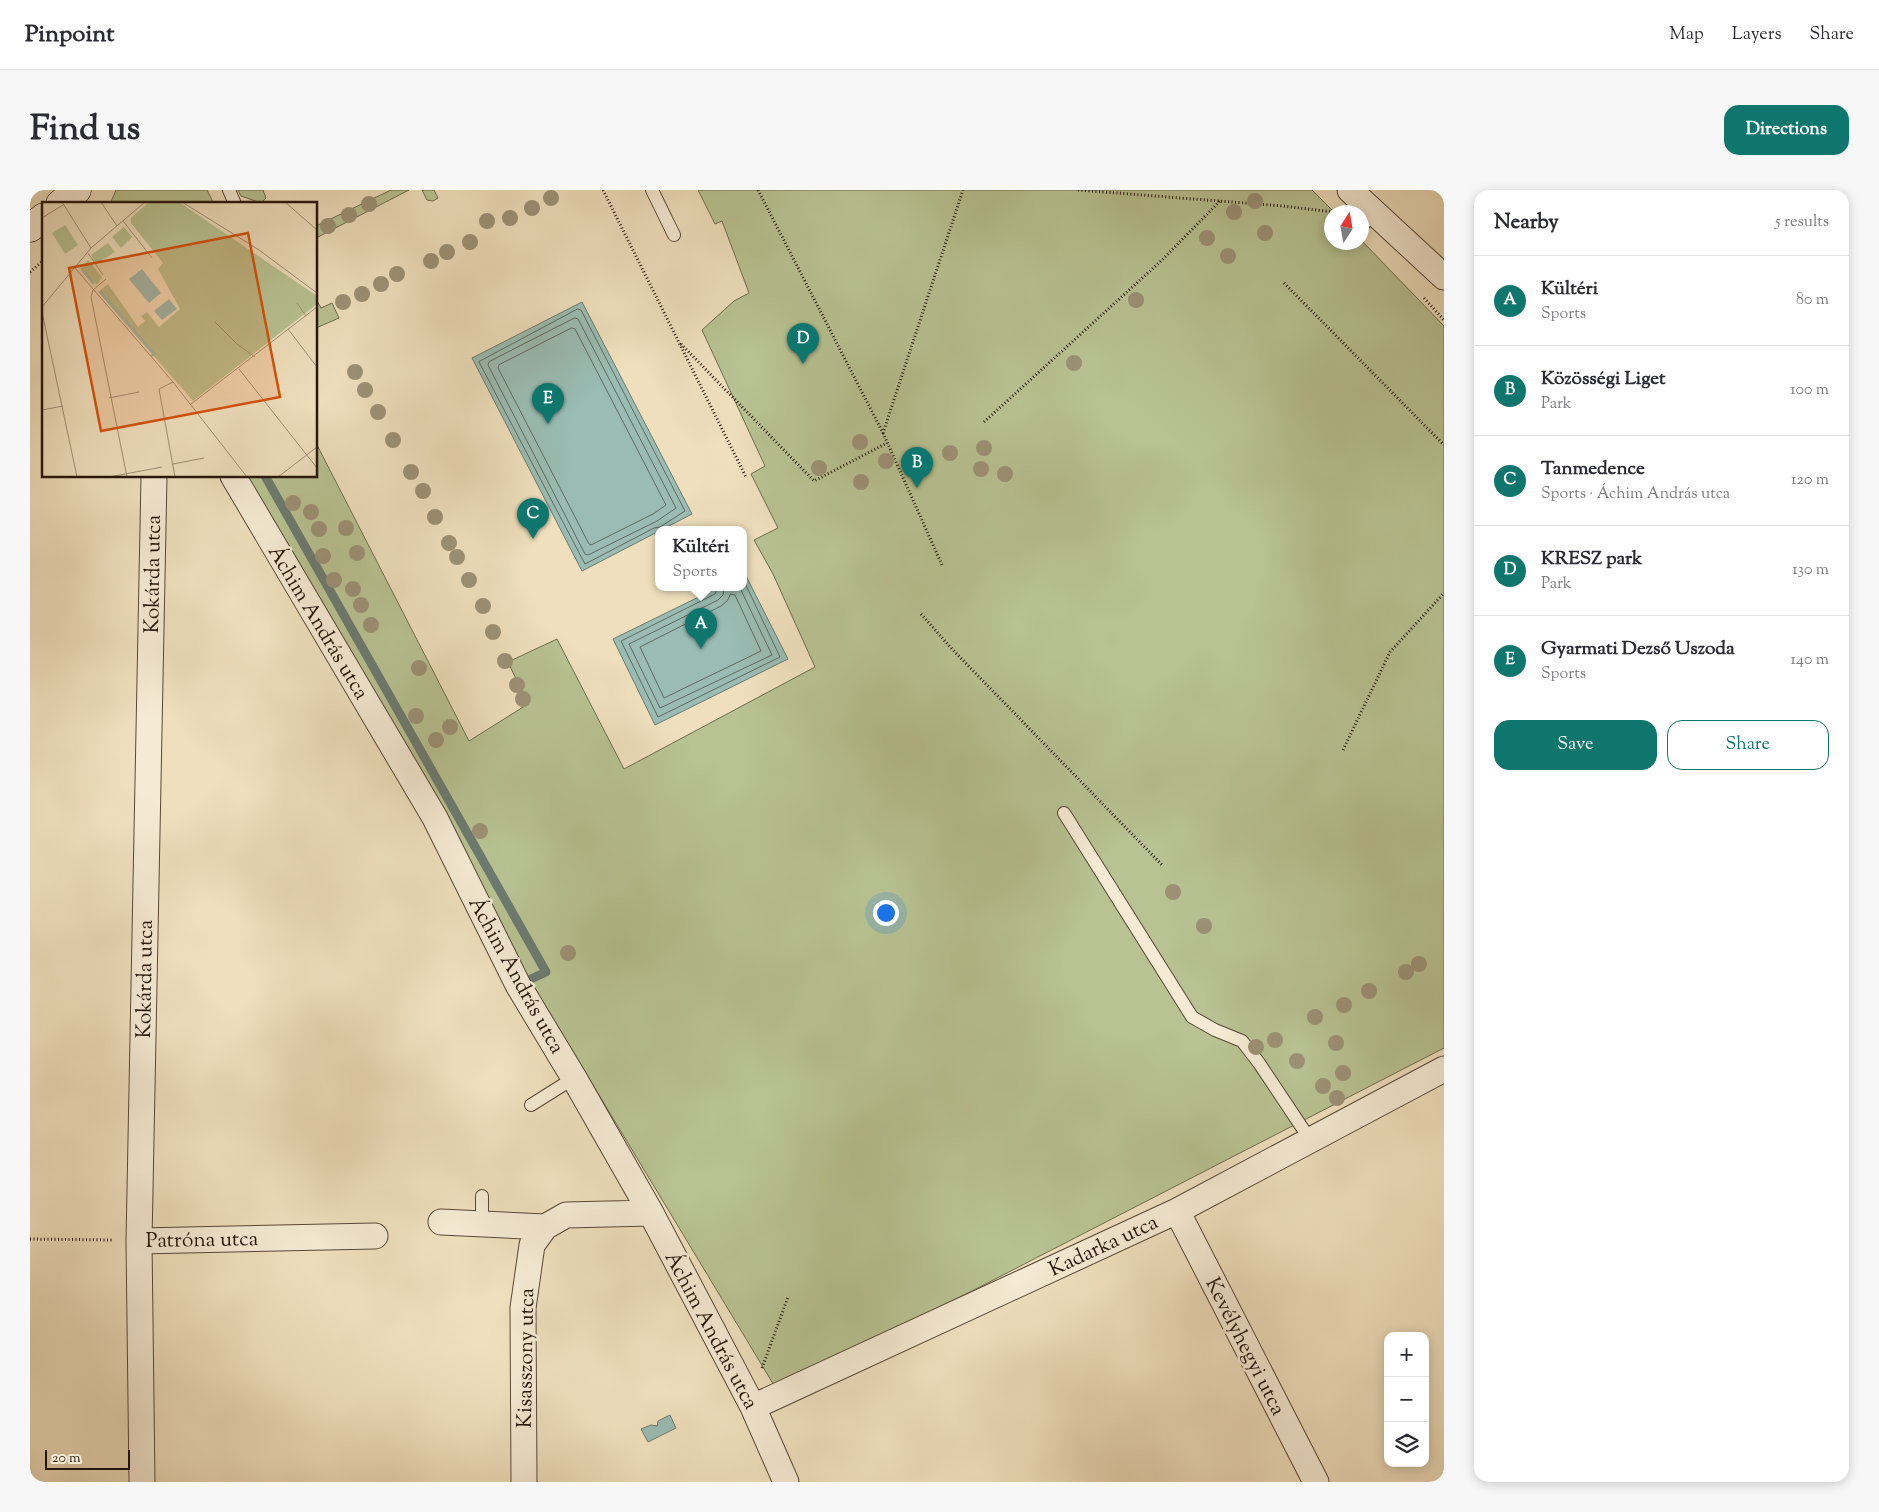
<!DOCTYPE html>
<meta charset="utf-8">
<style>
:root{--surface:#fff;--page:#f7f7f7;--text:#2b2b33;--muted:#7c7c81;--line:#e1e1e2;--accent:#0f766e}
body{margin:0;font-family:"Sorts Mill Goudy",serif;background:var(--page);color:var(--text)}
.controls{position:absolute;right:15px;bottom:15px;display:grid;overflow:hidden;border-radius:10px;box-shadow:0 2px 12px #0003}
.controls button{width:45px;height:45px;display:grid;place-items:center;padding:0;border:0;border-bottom:1px solid var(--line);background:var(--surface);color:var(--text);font:25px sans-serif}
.compass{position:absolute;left:1294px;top:15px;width:45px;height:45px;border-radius:50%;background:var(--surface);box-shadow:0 2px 12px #0003;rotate:11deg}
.scale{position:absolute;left:15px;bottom:12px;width:85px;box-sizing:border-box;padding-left:5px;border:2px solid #26160b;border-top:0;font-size:14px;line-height:18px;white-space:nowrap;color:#26160b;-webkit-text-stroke:4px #f5ead4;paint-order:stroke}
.you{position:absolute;left:855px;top:722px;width:18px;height:18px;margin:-12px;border:4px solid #fff;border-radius:50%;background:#1a73e8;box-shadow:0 0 0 8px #1a73e833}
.badge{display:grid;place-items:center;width:32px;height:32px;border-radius:50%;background:var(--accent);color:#fff;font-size:16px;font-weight:700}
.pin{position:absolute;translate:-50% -41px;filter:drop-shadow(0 1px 2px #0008)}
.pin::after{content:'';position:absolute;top:26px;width:18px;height:15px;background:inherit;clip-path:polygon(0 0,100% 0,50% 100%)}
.popup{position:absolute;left:625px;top:336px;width:92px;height:65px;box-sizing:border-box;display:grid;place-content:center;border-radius:10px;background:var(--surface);filter:drop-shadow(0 1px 4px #0005);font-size:16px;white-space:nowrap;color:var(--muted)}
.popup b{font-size:19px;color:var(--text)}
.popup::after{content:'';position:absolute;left:50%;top:100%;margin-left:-10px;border:10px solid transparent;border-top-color:var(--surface)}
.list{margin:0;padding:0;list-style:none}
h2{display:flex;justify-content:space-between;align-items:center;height:65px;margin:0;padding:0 20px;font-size:21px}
h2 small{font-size:16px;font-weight:400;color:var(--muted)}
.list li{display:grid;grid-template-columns:32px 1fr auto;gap:15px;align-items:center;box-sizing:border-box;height:90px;padding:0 20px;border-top:1px solid var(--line)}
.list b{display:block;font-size:19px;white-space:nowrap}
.list p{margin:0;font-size:16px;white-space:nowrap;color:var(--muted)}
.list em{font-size:16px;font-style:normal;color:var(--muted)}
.actions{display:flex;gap:10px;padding:15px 20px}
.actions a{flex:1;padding:11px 0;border:1px solid var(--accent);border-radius:15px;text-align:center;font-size:18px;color:var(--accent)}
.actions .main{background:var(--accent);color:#fff}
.icon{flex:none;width:28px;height:28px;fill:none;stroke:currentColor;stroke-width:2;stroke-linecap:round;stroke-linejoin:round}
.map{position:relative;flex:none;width:1414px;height:1292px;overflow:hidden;border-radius:15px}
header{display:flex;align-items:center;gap:30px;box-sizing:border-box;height:70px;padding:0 25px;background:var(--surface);border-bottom:1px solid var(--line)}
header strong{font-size:24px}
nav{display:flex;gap:28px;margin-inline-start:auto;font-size:18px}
.intro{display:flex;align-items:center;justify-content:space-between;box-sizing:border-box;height:120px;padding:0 30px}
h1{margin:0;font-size:35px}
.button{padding:12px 22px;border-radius:15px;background:var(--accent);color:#fff;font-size:18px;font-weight:700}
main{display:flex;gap:30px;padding:0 30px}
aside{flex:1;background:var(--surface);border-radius:15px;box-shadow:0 2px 12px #0003}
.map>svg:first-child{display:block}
.green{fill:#b8c292;stroke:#6f6c4e}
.water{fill:#9abcb3;stroke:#6c7a70}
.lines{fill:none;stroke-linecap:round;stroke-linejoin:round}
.shore{stroke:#60695f;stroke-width:1}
.stream{stroke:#6c7a70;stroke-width:9}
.lane-casing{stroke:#584838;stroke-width:14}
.street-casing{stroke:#584838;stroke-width:27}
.secondary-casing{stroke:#26160b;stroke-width:29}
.path{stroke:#26160b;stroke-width:3;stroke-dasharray:1 2.5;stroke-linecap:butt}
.lane{stroke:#f5ead4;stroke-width:12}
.street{stroke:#f5ead4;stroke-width:25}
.secondary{stroke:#f5ead4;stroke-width:28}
.tree{fill:#9c9175}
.labels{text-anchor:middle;stroke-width:5;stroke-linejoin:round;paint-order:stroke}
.street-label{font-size:21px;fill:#26160b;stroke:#f5ead4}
.inset-river{fill:none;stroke:#9abcb3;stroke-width:2.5}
.inset-road{fill:none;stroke:#9f8f76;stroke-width:1}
.view{fill:#d5520c;fill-opacity:0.15;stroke:#d5520c;stroke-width:2.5}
.inset-edge{fill:none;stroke:#26160b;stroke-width:2.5}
</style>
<header>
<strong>Pinpoint</strong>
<nav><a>Map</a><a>Layers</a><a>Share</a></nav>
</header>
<div class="intro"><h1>Find us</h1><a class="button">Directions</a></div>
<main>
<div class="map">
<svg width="1414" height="1292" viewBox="0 0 1414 1292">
<rect width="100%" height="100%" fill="#efdfbd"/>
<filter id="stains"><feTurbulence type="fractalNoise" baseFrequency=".004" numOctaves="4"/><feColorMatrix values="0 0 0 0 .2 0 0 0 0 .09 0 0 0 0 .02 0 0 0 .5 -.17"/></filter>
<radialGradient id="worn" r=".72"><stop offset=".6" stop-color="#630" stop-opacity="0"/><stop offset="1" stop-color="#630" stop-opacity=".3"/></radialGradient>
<path class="green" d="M86 0H177L184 14H80Z
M208 0H233L236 8 231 13 211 6Z
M361 0H379L286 48V36Z
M392 0H404L408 8 403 11 397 10Z
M668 0H1282L1304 22H1302V52H1332V51L1414 136V858L938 1103 745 1197 437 686 211 286H286V253L439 551 498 514 478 472 527 449 594 579 785 477 743 384 724 350 748 338 721 284 735 276 672 140 704 111 719 103 692 31 685 34Z
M286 109 291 118 302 113 309 128 286 138Z"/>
<path class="water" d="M552 112 662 324 552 381 442 168Z
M715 384 758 469 625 535 583 449 687 398H714V385Z
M640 1225 646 1238 618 1252 611 1239 621 1235 627 1236 628 1231Z"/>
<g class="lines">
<path class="shore" d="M548 119 551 120 655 321 630 337 624 338 555 374 449 172Z
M545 128 548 129 646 318 627 331 558 365 555 364 458 175 459 172Z
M542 138 545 139 636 315 623 324 561 355 559 354 468 178 469 175Z
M688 398 685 404 591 451 628 527 750 467 714 391
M694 398 693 405 688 410 599 454 630 518 742 465 710 398
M701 404 705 405 731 461 634 508 610 457 691 416 697 411Z"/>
<path class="stream" d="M235 286 516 782 490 794"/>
<defs>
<path id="lane" d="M199 0 205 14
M622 0 644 45
M1332 36 1343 23
M1034 623 1162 827 1185 840 1212 851 1229 873 1281 951
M501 915 544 888
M452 1033V1006"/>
<path id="street" d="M1320 0 1414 87
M203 286 405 628 488 795 544 888 621 1023 723 1217 756 1292
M1147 1021 1286 1292
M411 1032 515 1037
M109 1051 345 1046
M723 1217 1147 1021 1414 879
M112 1292 109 1051 124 286
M494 1292 493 1118 502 1055 515 1037 536 1025 621 1023"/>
<path id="secondary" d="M30 14 47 0
M0 38 14 27"/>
</defs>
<use href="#lane" class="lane-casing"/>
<use href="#street" class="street-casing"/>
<use href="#secondary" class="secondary-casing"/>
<path class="path" d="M573 0 716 287
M728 0 853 243 933 0
M1048 0 1253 16 1303 22
M0 82 14 70
M1254 93 1414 255
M1394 108 1414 130
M651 154 784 291 857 253
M954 232 1131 71 1190 11
M853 243 912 375
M891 424 922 459 1133 676
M1313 560 1360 462 1414 403
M0 1049 83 1050
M732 1178 758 1107"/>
<use href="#lane" class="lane"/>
<use href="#street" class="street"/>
<use href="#secondary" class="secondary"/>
</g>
<g class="tree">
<circle cx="521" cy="8" r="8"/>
<circle cx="1225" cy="11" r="8"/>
<circle cx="339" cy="14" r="8"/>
<circle cx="502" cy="18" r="8"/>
<circle cx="1204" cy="22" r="8"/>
<circle cx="319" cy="25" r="8"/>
<circle cx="480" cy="28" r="8"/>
<circle cx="457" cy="31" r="8"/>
<circle cx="298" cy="36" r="8"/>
<circle cx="1235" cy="43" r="8"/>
<circle cx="1177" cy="48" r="8"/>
<circle cx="440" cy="52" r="8"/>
<circle cx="417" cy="62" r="8"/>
<circle cx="1198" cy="66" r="8"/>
<circle cx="401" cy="71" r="8"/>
<circle cx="367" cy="84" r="8"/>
<circle cx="351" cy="94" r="8"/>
<circle cx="332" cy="104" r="8"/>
<circle cx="1106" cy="110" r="8"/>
<circle cx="313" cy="112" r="8"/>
<circle cx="1044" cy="173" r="8"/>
<circle cx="325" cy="182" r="8"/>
<circle cx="335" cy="200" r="8"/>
<circle cx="348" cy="222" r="8"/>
<circle cx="363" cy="250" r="8"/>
<circle cx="830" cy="252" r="8"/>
<circle cx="954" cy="258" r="8"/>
<circle cx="920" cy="263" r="8"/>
<circle cx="856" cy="271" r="8"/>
<circle cx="789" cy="278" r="8"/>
<circle cx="951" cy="279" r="8"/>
<circle cx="381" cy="282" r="8"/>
<circle cx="975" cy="284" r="8"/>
<circle cx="831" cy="292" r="8"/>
<circle cx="393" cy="301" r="8"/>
<circle cx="263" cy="313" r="8"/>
<circle cx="281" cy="322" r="8"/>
<circle cx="405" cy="327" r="8"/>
<circle cx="316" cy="338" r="8"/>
<circle cx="289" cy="339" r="8"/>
<circle cx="419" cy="353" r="8"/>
<circle cx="327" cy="363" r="8"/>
<circle cx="293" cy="366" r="8"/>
<circle cx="427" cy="367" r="8"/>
<circle cx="304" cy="390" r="8"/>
<circle cx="439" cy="390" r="8"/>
<circle cx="323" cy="399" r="8"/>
<circle cx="331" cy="415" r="8"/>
<circle cx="453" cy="416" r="8"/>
<circle cx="341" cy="435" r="8"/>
<circle cx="463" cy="442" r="8"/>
<circle cx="475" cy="471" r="8"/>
<circle cx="389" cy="478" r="8"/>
<circle cx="487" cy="495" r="8"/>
<circle cx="493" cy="509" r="8"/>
<circle cx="386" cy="526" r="8"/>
<circle cx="420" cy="537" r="8"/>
<circle cx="406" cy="550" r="8"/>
<circle cx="450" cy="641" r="8"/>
<circle cx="1143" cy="702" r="8"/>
<circle cx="1174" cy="736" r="8"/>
<circle cx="538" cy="763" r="8"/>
<circle cx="1389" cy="774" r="8"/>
<circle cx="1376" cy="782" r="8"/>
<circle cx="1339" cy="801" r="8"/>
<circle cx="1314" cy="815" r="8"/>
<circle cx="1285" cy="827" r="8"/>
<circle cx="1245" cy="850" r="8"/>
<circle cx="1306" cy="853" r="8"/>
<circle cx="1226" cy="857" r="8"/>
<circle cx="1267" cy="871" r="8"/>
<circle cx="1313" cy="883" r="8"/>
<circle cx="1293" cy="896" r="8"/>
<circle cx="1307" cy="908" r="8"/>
</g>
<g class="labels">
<g class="street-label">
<text transform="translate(122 384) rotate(-89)" y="7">Kokárda utca</text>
<text transform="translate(289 432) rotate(59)" y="7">Áchim András utca</text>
<text transform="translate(487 785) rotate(61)" y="7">Áchim András utca</text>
<text transform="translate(114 789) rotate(-89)" y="7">Kokárda utca</text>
<text transform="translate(172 1049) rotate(-1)" y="7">Patróna utca</text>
<text transform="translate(1073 1055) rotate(-25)" y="7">Kadarka utca</text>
<text transform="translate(682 1140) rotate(62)" y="7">Áchim András utca</text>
<text transform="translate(1216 1156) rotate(63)" y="7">Kevélyhegyi utca</text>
<text transform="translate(495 1168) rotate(-89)" y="7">Kisasszony utca</text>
</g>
</g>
<g transform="translate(12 12)">
<rect width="275" height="275" fill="#efdfbd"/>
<path d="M107 0H137L275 94V102L151 199 56 90 66 82 96 125 103 119 99 114 105 110 117 125 138 107 116 67 121 61 89 21V16ZM23 23 36 43 23 52 10 31ZM82 25 90 35 79 46 70 35ZM66 41 73 50 54 62 49 53ZM46 58 60 75 55 83 38 67Z" fill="#b8c292"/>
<path d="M100 67 119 91 107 101 87 77ZM127 97 135 107 120 118 112 109Z" fill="#9abcb3"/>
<path class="inset-river" d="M41 69 52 82M58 89 112 152 109 154"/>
<path class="inset-road" d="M20 0 49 46M59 0 75 24M140 0 217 48 275 91M243 0 275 28M0 16 21 3M81 19 110 56M46 51 61 73M33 66 131 180 205 275M64 77 51 88 49 95 85 275M255 101 264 114M0 105 49 46 103 0M0 110 35 275M173 120 195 142 213 155M246 127 275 165M197 167 275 266M131 180 117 187 133 275M67 196 97 190M149 202 275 105M0 208 21 204M131 262 162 256M67 275 120 265M236 275 275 245"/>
<path class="view" d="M206 31 238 195 59 229 27 66Z"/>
<rect width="275" height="275" class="inset-edge"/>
</g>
<rect width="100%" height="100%" filter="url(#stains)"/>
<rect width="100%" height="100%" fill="url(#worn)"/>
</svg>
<div class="controls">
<button>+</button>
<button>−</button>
<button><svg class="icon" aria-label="layers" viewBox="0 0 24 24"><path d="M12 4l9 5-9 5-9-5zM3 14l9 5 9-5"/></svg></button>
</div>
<svg class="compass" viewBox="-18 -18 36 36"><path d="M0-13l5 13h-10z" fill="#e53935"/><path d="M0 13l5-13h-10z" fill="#7c7c81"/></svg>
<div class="scale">20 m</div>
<div class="you"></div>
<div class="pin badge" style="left:671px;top:459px">A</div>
<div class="popup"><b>Kültéri</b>Sports</div>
<div class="pin badge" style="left:887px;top:298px">B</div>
<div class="pin badge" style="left:503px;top:349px">C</div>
<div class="pin badge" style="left:773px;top:174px">D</div>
<div class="pin badge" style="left:518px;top:234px">E</div>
</div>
<aside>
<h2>Nearby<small>5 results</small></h2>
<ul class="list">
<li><span class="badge">A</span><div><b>Kültéri</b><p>Sports</p></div><em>80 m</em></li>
<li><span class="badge">B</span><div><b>Közösségi Liget</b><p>Park</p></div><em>100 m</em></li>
<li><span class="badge">C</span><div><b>Tanmedence</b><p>Sports · Áchim András utca</p></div><em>120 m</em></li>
<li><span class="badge">D</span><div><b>KRESZ park</b><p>Park</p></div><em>130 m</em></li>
<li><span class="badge">E</span><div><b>Gyarmati Dezső Uszoda</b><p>Sports</p></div><em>140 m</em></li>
</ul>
<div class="actions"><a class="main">Save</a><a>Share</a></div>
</aside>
</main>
